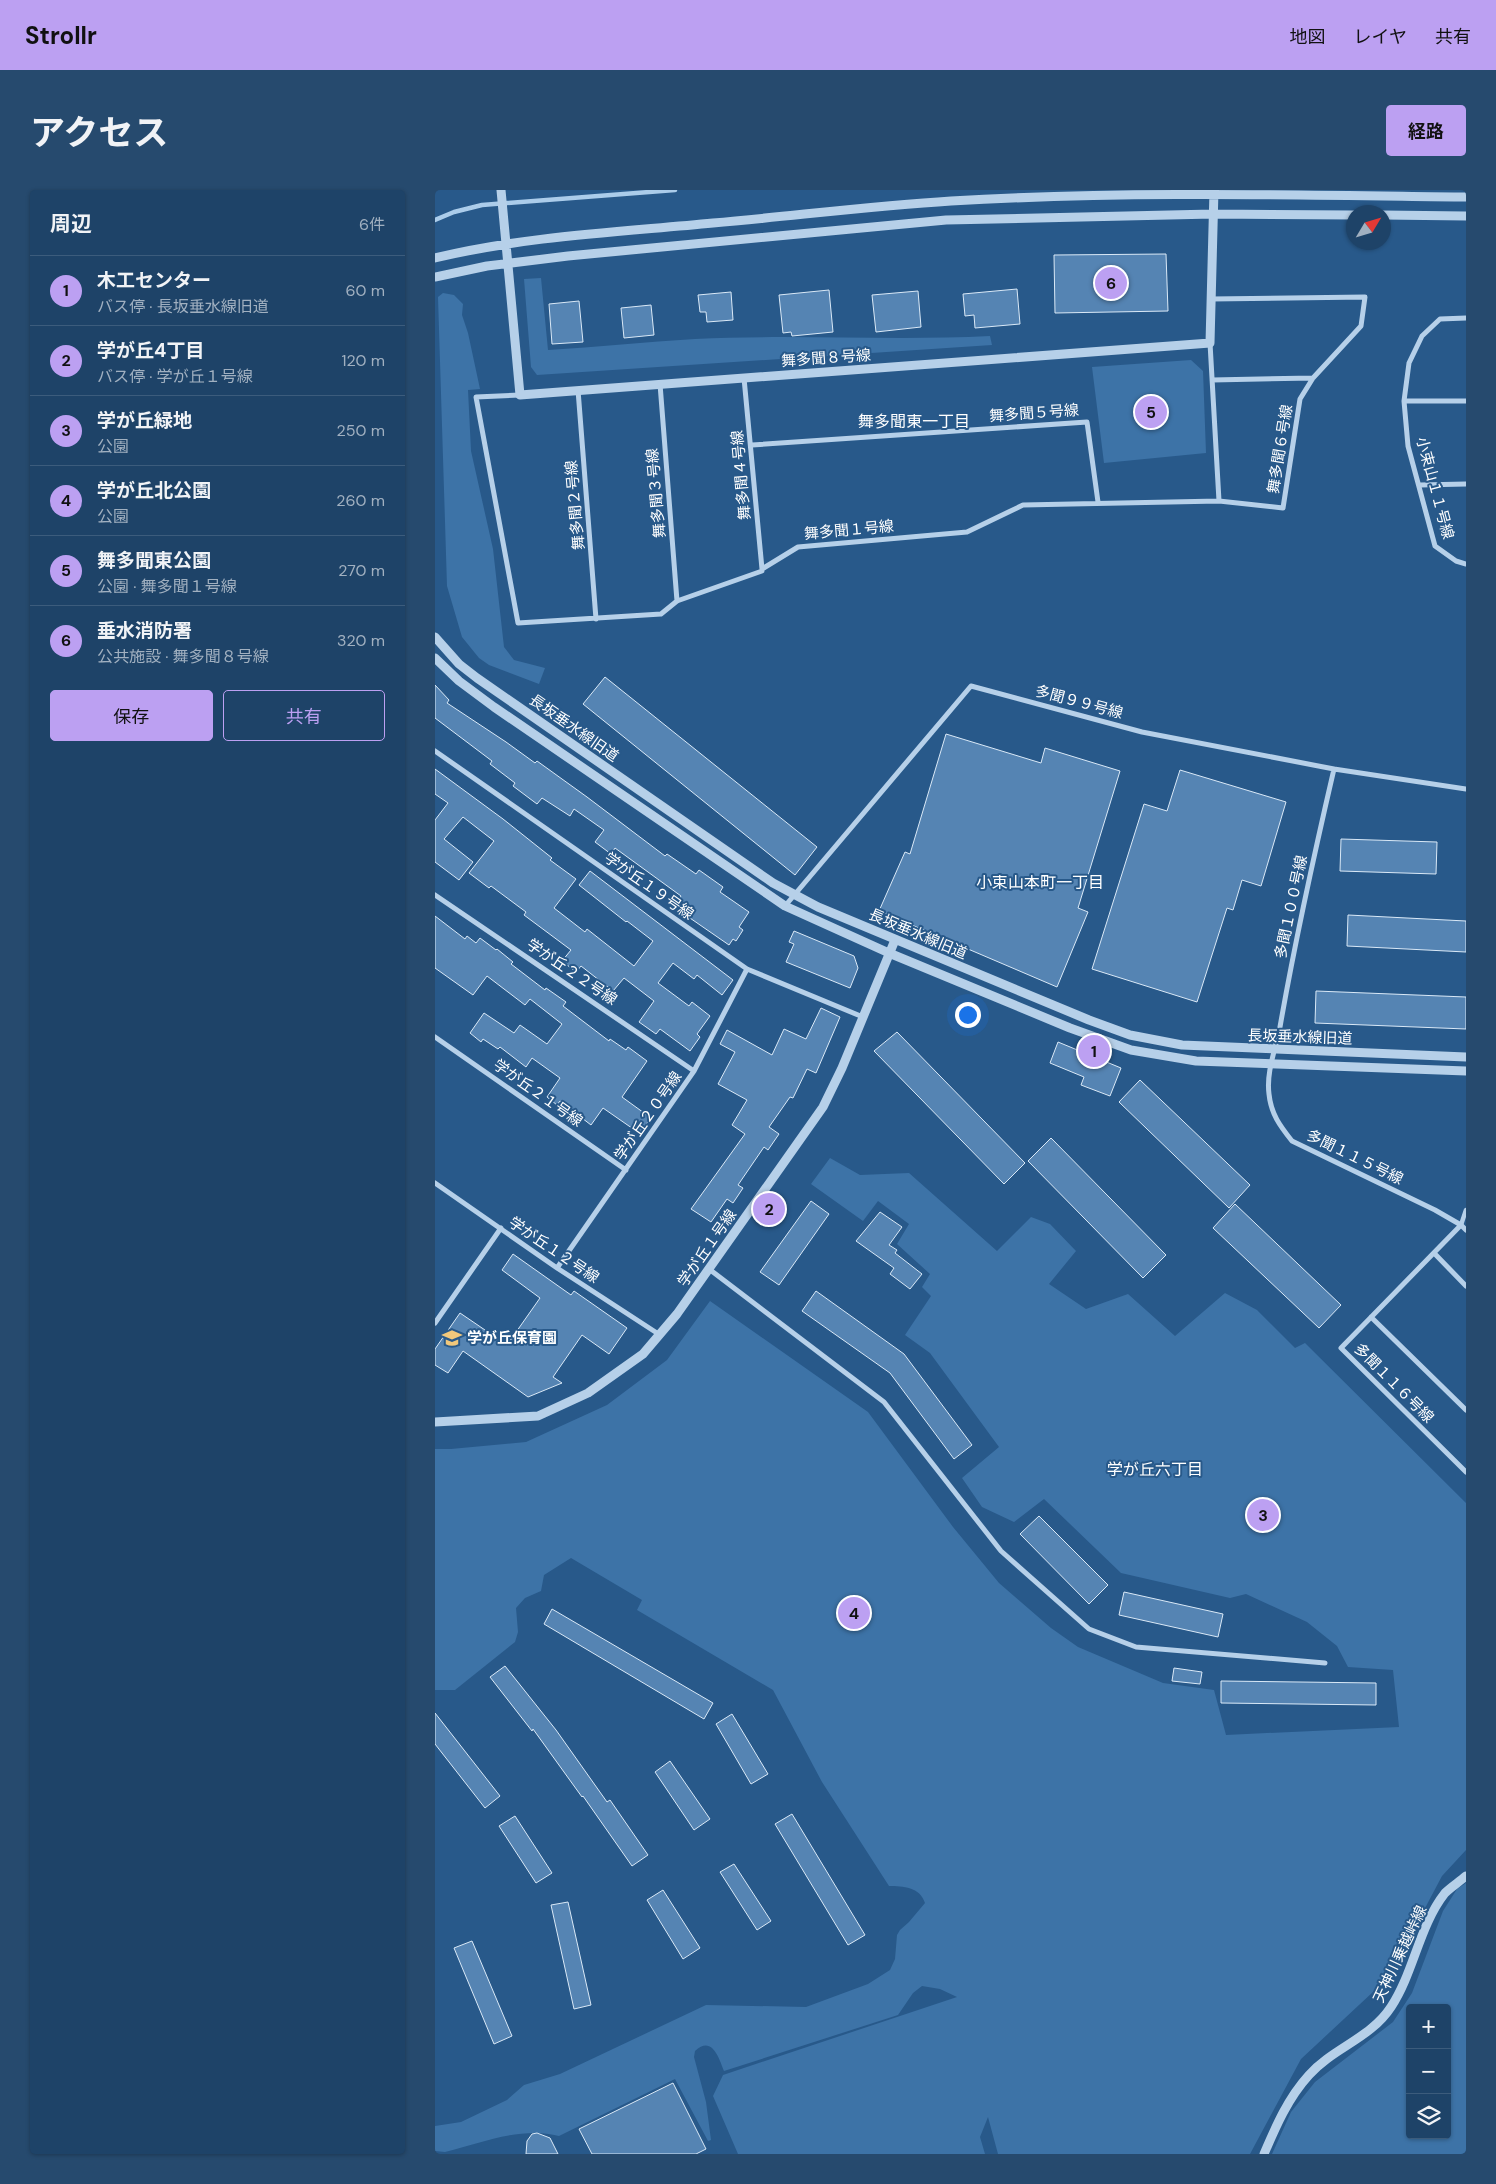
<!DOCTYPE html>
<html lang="ja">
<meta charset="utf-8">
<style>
:root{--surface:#1e4368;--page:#264a6e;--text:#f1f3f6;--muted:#a1b0c0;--line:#3c5c7c;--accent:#bca0f2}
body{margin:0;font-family:"DM Sans","Noto Sans JP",sans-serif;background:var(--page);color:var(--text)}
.controls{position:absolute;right:15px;bottom:15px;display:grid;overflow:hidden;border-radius:5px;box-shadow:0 1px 4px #0004}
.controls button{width:45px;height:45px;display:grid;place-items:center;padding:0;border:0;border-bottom:1px solid var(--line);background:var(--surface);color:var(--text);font:25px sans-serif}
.compass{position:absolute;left:911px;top:15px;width:45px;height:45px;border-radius:50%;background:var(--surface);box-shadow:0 1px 4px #0004;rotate:52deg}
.you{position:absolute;left:532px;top:824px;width:18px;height:18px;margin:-12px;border:4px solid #fff;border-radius:50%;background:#1a73e8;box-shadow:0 0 0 8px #1a73e833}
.badge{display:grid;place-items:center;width:32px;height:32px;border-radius:50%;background:var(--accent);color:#111;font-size:16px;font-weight:700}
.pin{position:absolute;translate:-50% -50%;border:2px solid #fff;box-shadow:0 1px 5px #0006}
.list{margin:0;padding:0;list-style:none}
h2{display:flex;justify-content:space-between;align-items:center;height:65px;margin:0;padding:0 20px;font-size:21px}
h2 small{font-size:16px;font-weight:400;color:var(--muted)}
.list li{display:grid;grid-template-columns:32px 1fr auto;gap:15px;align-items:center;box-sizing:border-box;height:70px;padding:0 20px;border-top:1px solid var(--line)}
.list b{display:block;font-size:19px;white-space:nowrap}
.list p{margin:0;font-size:16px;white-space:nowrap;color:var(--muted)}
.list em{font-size:16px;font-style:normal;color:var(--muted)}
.actions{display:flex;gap:10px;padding:15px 20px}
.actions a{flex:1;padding:11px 0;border:1px solid var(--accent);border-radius:5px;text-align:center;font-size:18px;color:var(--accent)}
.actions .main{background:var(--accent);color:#111}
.icon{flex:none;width:28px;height:28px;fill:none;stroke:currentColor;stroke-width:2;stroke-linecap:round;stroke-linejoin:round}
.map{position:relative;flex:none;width:1031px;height:1964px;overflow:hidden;border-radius:5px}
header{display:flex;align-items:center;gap:30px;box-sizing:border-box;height:70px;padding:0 25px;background:var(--accent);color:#111}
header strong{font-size:24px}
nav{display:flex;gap:28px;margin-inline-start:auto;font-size:18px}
.intro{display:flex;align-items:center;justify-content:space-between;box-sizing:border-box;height:120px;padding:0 30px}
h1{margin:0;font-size:35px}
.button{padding:12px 22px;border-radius:5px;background:var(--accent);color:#111;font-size:18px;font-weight:700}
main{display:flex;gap:30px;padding:0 30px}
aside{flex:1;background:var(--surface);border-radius:5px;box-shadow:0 1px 4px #0004}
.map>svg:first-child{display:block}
.green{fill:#3d73a7;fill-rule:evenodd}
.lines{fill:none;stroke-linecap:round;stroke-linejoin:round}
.stream{stroke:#abccea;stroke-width:4.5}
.building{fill:#5584b3;stroke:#dae9f7}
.pedestrian{stroke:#b6d0e9;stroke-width:4.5}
.minor{stroke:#b6d0e9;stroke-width:5}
.tertiary{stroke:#b6d0e9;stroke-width:9}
.labels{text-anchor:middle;stroke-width:4;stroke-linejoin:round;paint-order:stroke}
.street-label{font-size:15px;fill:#fff;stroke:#28598a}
.poi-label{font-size:15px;font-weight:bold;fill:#fff;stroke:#28598a;text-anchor:start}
.neighbourhood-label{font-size:16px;fill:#fff;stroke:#28598a}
</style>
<header>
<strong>Strollr</strong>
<nav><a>地図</a><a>レイヤ</a><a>共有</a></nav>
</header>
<div class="intro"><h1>アクセス</h1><a class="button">経路</a></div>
<main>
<aside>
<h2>周辺<small>6件</small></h2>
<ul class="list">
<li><span class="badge">1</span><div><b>木工センター</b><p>バス停 · 長坂垂水線旧道</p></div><em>60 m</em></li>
<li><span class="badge">2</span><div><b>学が丘4丁目</b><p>バス停 · 学が丘１号線</p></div><em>120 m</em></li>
<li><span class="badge">3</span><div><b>学が丘緑地</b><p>公園</p></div><em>250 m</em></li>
<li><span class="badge">4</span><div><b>学が丘北公園</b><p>公園</p></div><em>260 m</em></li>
<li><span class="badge">5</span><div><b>舞多聞東公園</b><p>公園 · 舞多聞１号線</p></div><em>270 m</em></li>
<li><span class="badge">6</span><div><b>垂水消防署</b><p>公共施設 · 舞多聞８号線</p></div><em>320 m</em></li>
</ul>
<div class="actions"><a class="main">保存</a><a>共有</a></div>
</aside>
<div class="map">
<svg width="1031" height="1964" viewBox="0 0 1031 1964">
<rect width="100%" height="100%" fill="#28598a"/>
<path class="green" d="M106 88 113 160C162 157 211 152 260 149 358 144 457 151 555 146L557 155 102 185 96 177 89 89Z
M8 103 19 105 28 114 27 125 33 143 45 199 33 200 36 261 58 359 69 457 79 470 110 478 104 494 54 475 44 468 27 447 12 396 3 107Z
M756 170 768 181 771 263 669 273 657 177Z
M395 968 425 985 474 983 562 1061 596 1027 615 1034 641 1061 614 1094 651 1119 693 1104 740 1146 790 1103 822 1120 860 1158 870 1153 1031 1313V1660L1007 1686 953 1788 866 1869 815 1964H563L553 1927 545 1947 550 1964H303L278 1906 288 1885 522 1807 505 1799 487 1796 478 1803 463 1825 289 1881C284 1868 277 1845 260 1861L259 1867 271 1912 276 1950 273 1951 240 1889 124 1946C87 1936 46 1953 10 1962L0 1961V1936L26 1932 72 1910 89 1895 125 1884 271 1815 371 1817 433 1794 455 1780 460 1769 462 1745 465 1740 474 1732 490 1713C485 1697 468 1696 454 1696L387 1592 338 1500 202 1420 207 1410 136 1368 109 1385 106 1401 90 1408 81 1418 83 1442 80 1452 20 1500H0V1259H16L91 1252 172 1215 232 1170 275 1111 433 1222 518 1337 564 1393 616 1438 643 1457 728 1493 779 1500 791 1545 964 1537 958 1480 913 1477 902 1456 872 1432 811 1404 795 1408 686 1383 609 1309 579 1332 547 1317 527 1288 564 1257 495 1163 470 1145 496 1106 487 1097 495 1084 462 1054 474 1034 443 1011 428 1031 376 994Z
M1031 1693V1964H837L856 1922 880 1892 958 1832 977 1803 1008 1721 1022 1699ZM975 1818H1012V1945H975Z"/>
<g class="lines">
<path class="stream" d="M0 30 19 22 47 15 240 0"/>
</g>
<path class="building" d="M731 64 733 121 620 123 619 65Z
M582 99 585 134 540 138 539 125 530 126 528 104Z
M394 100 398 142 357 146 356 142 348 143 344 105Z
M483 101 486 137 441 142 437 105Z
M296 102 298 130 272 132 271 122H265L263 105Z
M144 111 148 152 117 154 114 114Z
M216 115 219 145 189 148 186 118Z
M170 487 382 657 360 685 148 514Z
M0 495 14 510 12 513 71 552 100 573 102 571 152 607 230 666 232 664 261 684 264 680 288 697 285 702 314 722 304 737 308 740 301 751 298 749 294 755 239 717 246 706 180 658 176 664 160 652 169 640 139 619 135 626 107 608 102 614 78 596 80 593 55 574 57 571 0 528Z
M511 544 606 573 610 558 685 581 643 718 653 722 622 797 444 721 470 662 475 664Z
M0 579 68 629 117 668 115 670 141 689 119 718 150 742 152 739 199 776 218 751 192 731 191 732 144 695 155 681 298 790 287 805 262 785 259 789 238 773 223 793 254 816 257 812 275 826 262 844 265 847 255 861 225 839 221 844 204 832 219 811 189 788 178 801 146 776 141 782 127 771 136 760 89 725 91 722 56 696 54 698 34 683 59 651 28 627 9 649 38 672 24 690 0 672V630L13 613 0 604Z
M745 580 851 612 826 696 807 690 798 720 792 718 762 812 657 779 709 614 732 621Z
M906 649 1002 652 1001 684 905 681Z
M913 725 1031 731V762L912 756Z
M0 726 30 749 32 746 41 753 45 748 61 760 62 759 78 772 76 774 110 800 111 798 131 812 128 816 174 851 175 849 191 860 193 857 212 871 187 907 216 928 204 943 168 918 156 935 125 911 122 915 112 907 125 888 97 868 91 877 65 857 63 859 48 849 46 852 35 843 49 823 79 843 85 835 112 854 127 834 95 809 90 815 52 786 38 805 0 778Z
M359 741 419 766 423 778 415 798 351 772 359 754 354 752Z
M881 801 1031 807V839L880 833Z
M386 818 405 827 381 883 372 879 358 908 355 907 334 937 344 944 333 960 329 957 303 995 308 998 298 1013 292 1009 276 1032 256 1019 310 944 297 935 312 910 283 894 300 862 285 854 292 840 337 865 349 839 371 849Z
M462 842 590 973 569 994 439 861Z
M623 852 686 878 675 906 646 895 649 887 615 873Z
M705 890 815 995 794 1018 684 912Z
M616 948 731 1065 708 1088 593 971Z
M376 1011 394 1024 344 1095 325 1082Z
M800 1014 906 1115 884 1138 778 1038Z
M445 1022 467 1037 454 1055 462 1060 460 1063 487 1084 475 1099 455 1084 459 1078 421 1051Z
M78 1064 136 1105 139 1101 192 1138 174 1164 147 1145 118 1187 127 1193 93 1207 28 1161 13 1183 0 1175V1159L25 1123 72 1155 105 1108 67 1080Z
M381 1101 469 1164 537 1255 519 1269 455 1183 367 1121Z
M604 1326 673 1395 654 1414 585 1344Z
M689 1402 788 1424 783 1447 684 1425Z
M117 1419 278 1513 269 1529 109 1434Z
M70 1476 121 1540 172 1612 175 1610 213 1665 197 1676 148 1606 147 1607 98 1539 97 1541 55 1487Z
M739 1478 767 1482 765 1494 737 1491Z
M786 1491 941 1493V1515L786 1513Z
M0 1523 65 1606 50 1618 0 1554Z
M297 1524 333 1584 316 1594 281 1534Z
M235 1571 275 1629 259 1640 220 1582Z
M357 1624 430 1745 413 1755 340 1634Z
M80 1626 117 1683 101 1693 64 1636Z
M299 1674 336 1731 322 1740 285 1682Z
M228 1700 265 1758 248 1769 212 1710Z
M133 1712 156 1815 139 1819 116 1715Z
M37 1751 77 1846 59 1854 19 1758Z
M238 1893 271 1959 261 1964H157L144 1939Z
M102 1943 115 1948 123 1964H91L92 1951 97 1944Z"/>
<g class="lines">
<path class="pedestrian" d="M1026 1035 1031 1020"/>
<path class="minor" d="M776 109 930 107 926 136 878 188 865 209 848 318 784 311
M1031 128 1005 129 987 146 974 173 969 211 973 256 1000 356 1021 371 1031 374
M309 188 327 379
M777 190 878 188
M225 194 242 411
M143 200 161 429
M85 205 41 207 83 433 226 424 242 411 327 381V379L363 357 532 342 588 315 784 311 775 153
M969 211H1031
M317 255 652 232 663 312
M985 295 1031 294
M0 561 312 779 428 827
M899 579C879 665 860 751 845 837 841 858 831 882 834 904 836 924 845 936 857 951L1000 1020 1026 1035 1031 1040
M0 705 259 881
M350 716 536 496 707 542 899 579 1031 599
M0 847 191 980
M0 993 122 1078 225 1145
M1026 1035 906 1158 1031 1282
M999 1063 1031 1096
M122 1078 259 881 312 779
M274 1079 449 1212 566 1361 654 1439 701 1457 890 1473
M936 1127 1031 1220
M0 1133 66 1038"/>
<path class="tertiary" d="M66 0 85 205 775 153 779 0
M948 25 1031 26
M0 68C91 46 186 42 278 33 358 26 437 16 516 11 688 1 860 5 1031 7
M0 87 52 76 133 66 511 30 778 24 918 25
M0 447 24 474 42 488 338 693 383 717 654 830 695 845 747 855 1031 867
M0 468 24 491 59 517 350 716 454 763 635 838 696 860 761 871 1031 881
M0 1232 103 1226 153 1203 208 1164 242 1124 388 917 407 878 460 750
M829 1964C841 1936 853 1908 874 1885 898 1858 936 1848 956 1817 979 1782 984 1736 1010 1703 1016 1697 1024 1692 1031 1686"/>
</g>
<defs>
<symbol id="school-bare" viewBox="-9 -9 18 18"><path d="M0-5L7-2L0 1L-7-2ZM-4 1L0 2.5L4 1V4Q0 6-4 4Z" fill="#f1c87c" stroke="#28598a" stroke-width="2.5" paint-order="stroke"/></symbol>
</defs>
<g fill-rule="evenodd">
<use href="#school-bare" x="3" y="1134" width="28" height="28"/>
</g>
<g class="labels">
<g class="street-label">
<text transform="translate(391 168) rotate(-4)" y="5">舞多聞８号線</text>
<text transform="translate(599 223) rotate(-4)" y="5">舞多聞５号線</text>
<text transform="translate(845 259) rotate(-81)" y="5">舞多聞６号線</text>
<text transform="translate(306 285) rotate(-95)" y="5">舞多聞４号線</text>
<text transform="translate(1000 298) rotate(75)" y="5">小束山１１号線</text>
<text transform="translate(221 303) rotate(-95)" y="5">舞多聞３号線</text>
<text transform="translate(140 315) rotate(-95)" y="5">舞多聞２号線</text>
<text transform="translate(414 340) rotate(-5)" y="5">舞多聞１号線</text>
<text transform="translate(644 512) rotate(15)" y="5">多聞９９号線</text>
<text transform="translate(139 538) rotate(35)" y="5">長坂垂水線旧道</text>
<text transform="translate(214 696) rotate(35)" y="5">学が丘１９号線</text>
<text transform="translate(856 717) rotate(-78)" y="5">多聞１００号線</text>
<text transform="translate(483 744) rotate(23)" y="5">長坂垂水線旧道</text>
<text transform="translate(137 782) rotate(34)" y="5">学が丘２２号線</text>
<text transform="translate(865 847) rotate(2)" y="5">長坂垂水線旧道</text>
<text transform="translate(103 903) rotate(35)" y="5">学が丘２１号線</text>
<text transform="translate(213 926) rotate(-55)" y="5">学が丘２０号線</text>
<text transform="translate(920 967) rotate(26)" y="5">多聞１１５号線</text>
<text transform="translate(272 1058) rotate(-55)" y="5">学が丘１号線</text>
<text transform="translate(119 1060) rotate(34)" y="5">学が丘１２号線</text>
<text transform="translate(959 1193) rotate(45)" y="5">多聞１１６号線</text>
<text transform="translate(965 1764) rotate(-65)" y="5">天神川乗越峠線</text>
</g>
<g class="poi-label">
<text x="32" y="1153">学が丘保育園</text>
</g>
<g class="neighbourhood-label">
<text x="479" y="237">舞多聞東一丁目</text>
<text x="605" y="698">小束山本町一丁目</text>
<text x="720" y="1285">学が丘六丁目</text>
</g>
</g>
</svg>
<div class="controls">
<button>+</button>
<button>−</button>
<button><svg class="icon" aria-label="layers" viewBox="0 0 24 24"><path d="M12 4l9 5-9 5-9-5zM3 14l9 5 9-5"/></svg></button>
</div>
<svg class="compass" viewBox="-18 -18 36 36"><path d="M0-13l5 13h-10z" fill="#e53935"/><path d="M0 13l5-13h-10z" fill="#a1b0c0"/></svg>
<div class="you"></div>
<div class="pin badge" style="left:659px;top:861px">1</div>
<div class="pin badge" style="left:334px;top:1019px">2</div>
<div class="pin badge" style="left:828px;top:1325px">3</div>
<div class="pin badge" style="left:419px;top:1423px">4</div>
<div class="pin badge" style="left:716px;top:222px">5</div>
<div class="pin badge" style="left:676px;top:93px">6</div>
</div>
</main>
